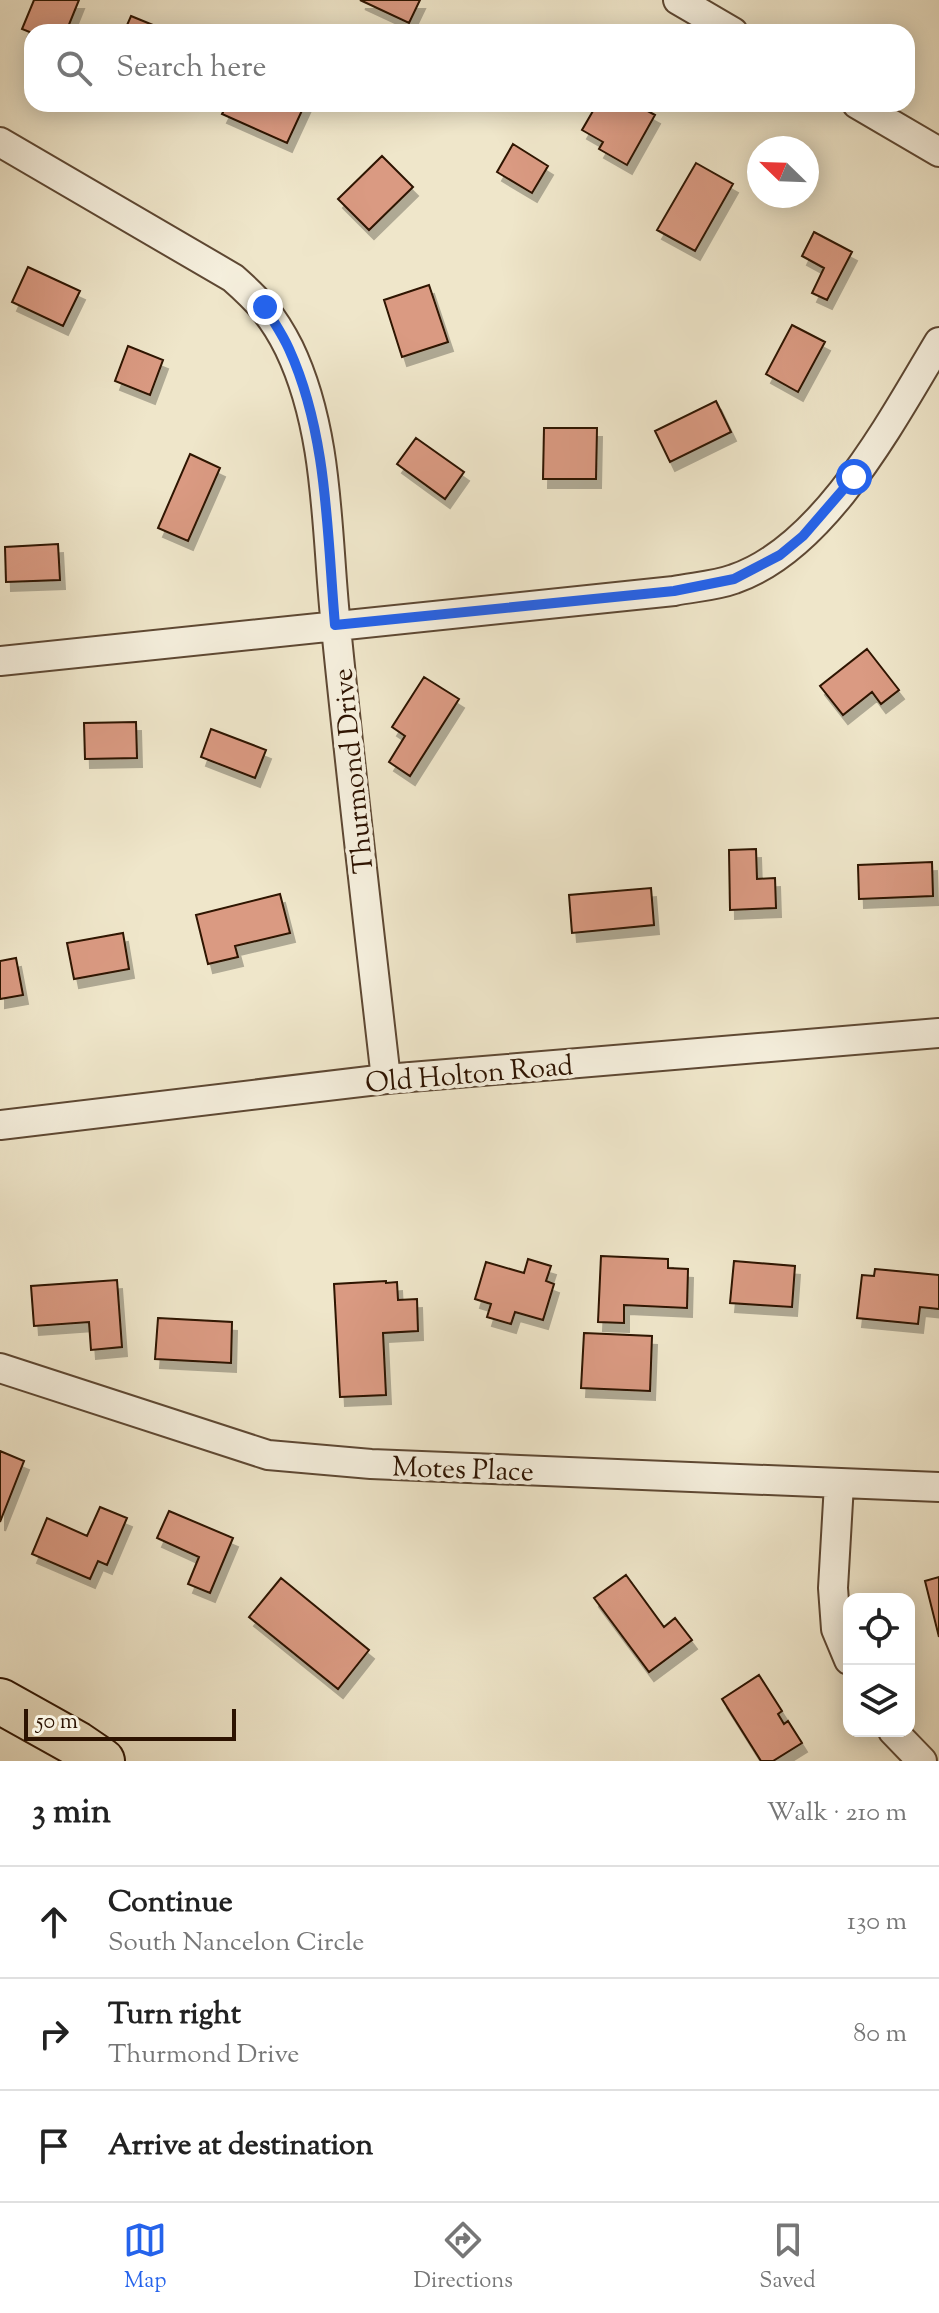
<!DOCTYPE html>
<meta charset="utf-8">
<style>
:root{--surface:#fff;--page:#f6f6f6;--text:#222;--muted:#767676;--line:#e0e0e0;--accent:#2563eb}
body{margin:0;font-family:"Sorts Mill Goudy",serif;background:var(--page);color:var(--text)}
.controls{position:absolute;right:24px;bottom:24px;display:grid;overflow:hidden;border-radius:16px;box-shadow:0 4px 20px #0003}
.controls button{width:72px;height:72px;display:grid;place-items:center;padding:0;border:0;border-bottom:2px solid var(--line);background:var(--surface);color:var(--text);font:40px sans-serif}
.compass{position:absolute;left:747px;top:136px;width:72px;height:72px;border-radius:50%;background:var(--surface);box-shadow:0 4px 20px #0003;rotate:293deg}
.scale{position:absolute;left:24px;bottom:20px;width:212px;box-sizing:border-box;padding-left:8px;border:4px solid #2d1301;border-top:0;font-size:22px;line-height:28px;white-space:nowrap;color:#2d1301;-webkit-text-stroke:6px #f5efdd;paint-order:stroke}
.stop{position:absolute;width:24px;height:24px;margin:-18px;border:6px solid #2563eb;border-radius:50%;background:#fff}
.stop.end{background:#2563eb;border-color:#fff;box-shadow:0 2px 8px #0008}
.list{margin:0;padding:0;list-style:none}
h2{display:flex;justify-content:space-between;align-items:center;height:104px;margin:0;padding:0 32px;font-size:34px}
h2 small{font-size:26px;font-weight:400;color:var(--muted)}
.list li{display:grid;grid-template-columns:52px 1fr auto;gap:24px;align-items:center;box-sizing:border-box;height:112px;padding:0 32px;border-top:2px solid var(--line)}
.list b{display:block;font-size:30px;white-space:nowrap}
.list p{margin:0;font-size:26px;white-space:nowrap;color:var(--muted)}
.list em{font-size:26px;font-style:normal;color:var(--muted)}
.icon{flex:none;width:44px;height:44px;fill:none;stroke:currentColor;stroke-width:2;stroke-linecap:round;stroke-linejoin:round}
.map{position:relative;flex:none;width:939px;height:1761px;overflow:hidden}
.search{position:absolute;background:var(--surface);box-shadow:0 4px 20px #0003;left:24px;right:24px;top:24px;height:88px;display:flex;align-items:center;gap:20px;box-sizing:border-box;padding:0 28px;border-radius:24px;color:var(--muted);font-size:30px}
.sheet{height:440px;background:var(--surface)}
nav{display:flex;justify-content:space-around;align-items:center;box-sizing:border-box;height:112px;border-top:2px solid var(--line);background:var(--surface);font-size:22px;color:var(--muted)}
nav a{display:grid;justify-items:center;gap:4px}
nav .on{color:var(--accent)}
.map>svg:first-child{display:block}
.building{fill:#da9a82;stroke:#2d1301;stroke-width:2;filter:url(#shadow)}
.lines{fill:none;stroke-linecap:round;stroke-linejoin:round}
.minor-casing{stroke:#5e4833;stroke-width:32}
.primary-casing{stroke:#2d1301;stroke-width:48}
.minor{stroke:#f5efdd;stroke-width:28}
.primary{stroke:#efe6ca;stroke-width:44}
.route{stroke:#2563eb;stroke-width:10}
.labels{text-anchor:middle;stroke-width:8;stroke-linejoin:round;paint-order:stroke}
.street-label{font-size:28px;fill:#2d1301;stroke:#f5efdd}
</style>
<div class="map">
<svg width="939" height="1761" viewBox="0 0 939 1761">
<defs>
<filter id="shadow"><feDropShadow dx="5" dy="9" stdDeviation="0" flood-color="#0004"/></filter>
</defs>
<rect width="100%" height="100%" fill="#efe6ca"/>
<filter id="stains"><feTurbulence type="fractalNoise" baseFrequency=".0025" numOctaves="4"/><feColorMatrix values="0 0 0 0 .2 0 0 0 0 .09 0 0 0 0 .02 0 0 0 .5 -.17"/></filter>
<radialGradient id="worn" r=".72"><stop offset=".6" stop-color="#630" stop-opacity="0"/><stop offset="1" stop-color="#630" stop-opacity=".3"/></radialGradient>
<path class="building" d="M34 0H79L66 32 32 33 22 29Z
M360 0H420L409 23Z
M131 16 170 32H124Z
M227 104H305L287 143 222 114Z
M597 104H635L655 115 627 165 599 149 603 142 582 130Z
M513 144 548 166 532 193 497 172Z
M382 156 413 187 369 230 338 199Z
M696 163 733 184 695 251 657 230Z
M814 232 852 252 827 300 812 293 824 268 802 256Z
M28 267 80 291 63 326 12 302Z
M429 285 448 342 402 357 384 300Z
M792 325 825 342 798 392 766 374Z
M128 346 163 360 150 395 115 381Z
M716 401 731 432 670 462 655 431Z
M544 428H597L596 479H543Z
M416 438 464 472 445 499 397 464Z
M190 454 220 468 188 541 158 528Z
M58 544 60 580 6 582 5 547Z
M867 649 899 690 881 704 872 692 843 715 820 686Z
M424 677 459 699 410 776 389 762 405 736 392 727Z
M136 722 137 758 85 759 84 723Z
M211 729 266 750 255 778 201 757Z
M756 849 757 879 775 878 776 908 730 910 729 850Z
M932 862 933 896 859 899 858 865Z
M651 888 654 925 572 933 569 895Z
M280 894 290 933 235 946 238 957 208 964 196 915Z
M123 933 129 969 74 979 67 943Z
M16 958 23 995 0 999V961Z
M601 1256 668 1259V1268L688 1269 687 1308 624 1305V1323L598 1322Z
M528 1259 551 1266 546 1281 554 1284 543 1320 515 1312 511 1324 487 1317 491 1304 475 1299 486 1262 524 1273Z
M734 1261 795 1266 792 1307 730 1303Z
M875 1269 939 1275V1309L920 1307 918 1324 857 1318 862 1275 874 1276Z
M117 1280 122 1347 91 1350 89 1322 34 1326 31 1286Z
M386 1281V1283L397 1282 398 1300 417 1299 418 1331 383 1333 386 1395 340 1397 334 1284Z
M158 1318 232 1322 231 1363 155 1359Z
M584 1333 652 1336 650 1391 581 1388Z
M0 1451 24 1461 0 1522Z
M100 1507 127 1518 107 1565 98 1561 90 1579 32 1554 47 1518 87 1536Z
M169 1511 233 1538 210 1593 188 1584 199 1557 157 1538Z
M626 1575 664 1627 675 1618 692 1640 649 1672 594 1598Z
M939 1577V1637L925 1581Z
M281 1578 369 1650 338 1689 249 1617Z
M759 1675 782 1711 778 1714 784 1724 788 1721 802 1743 773 1761H761L722 1699Z"/>
<g class="lines">
<defs>
<path id="minor" d="M678 0 733 32
M857 104 939 152
M0 142 233 278C259 301 273 316 289 348 330 433 326 535 336 627 351 778 369 929 386 1079
M0 661 674 591C693 587 715 586 734 579 825 548 892 420 939 342
M0 1125 386 1079 939 1033
M0 1368 268 1455 371 1464 939 1487
M839 1484 833 1588 836 1629 849 1660
M893 1731 922 1761"/>
<path id="primary" d="M0 1701 77 1744 102 1761"/>
</defs>
<use href="#minor" class="minor-casing"/>
<use href="#primary" class="primary-casing"/>
<use href="#minor" class="minor"/>
<use href="#primary" class="primary"/>
</g>
<g class="lines">
<path class="route" d="M265 307C273 321 283 335 289 349 328 435 327 534 335 625L674 591 734 579 780 555 803 536 854 477"/>
</g>
<g class="labels">
<g class="street-label">
<text transform="translate(352 771) rotate(-96)" y="10">Thurmond Drive</text>
<text transform="translate(469 1073) rotate(-5)" y="10">Old Holton Road</text>
<text transform="translate(463 1468) rotate(2)" y="10">Motes Place</text>
</g>
</g>
<rect width="100%" height="100%" filter="url(#stains)"/>
<rect width="100%" height="100%" fill="url(#worn)"/>
</svg>
<div class="controls">
<button><svg class="icon" aria-label="locate" viewBox="0 0 24 24"><circle cx="12" cy="12" r="6"/><path d="M12 2v4M12 18v4M2 12h4M18 12h4"/></svg></button>
<button><svg class="icon" aria-label="layers" viewBox="0 0 24 24"><path d="M12 4l9 5-9 5-9-5zM3 14l9 5 9-5"/></svg></button>
</div>
<svg class="compass" viewBox="-18 -18 36 36"><path d="M0-13l5 13h-10z" fill="#e53935"/><path d="M0 13l5-13h-10z" fill="#767676"/></svg>
<div class="scale">50 m</div>
<div class="stop" style="left:854px;top:477px"></div>
<div class="stop end" style="left:265px;top:307px"></div>
<div class="search"><svg class="icon" aria-label="search" viewBox="0 0 24 24"><circle cx="10" cy="10" r="6"/><path d="M15 15l6 6"/></svg>Search here</div>
</div>
<section class="sheet">
<h2>3 min<small>Walk · 210 m</small></h2>
<ul class="list">
<li><svg class="icon" aria-label="ahead" viewBox="0 0 24 24"><path d="M12 20V5M6 11l6-6 6 6"/></svg><div><b>Continue</b><p>South Nancelon Circle</p></div><em>130 m</em></li>
<li><svg class="icon" aria-label="right" viewBox="0 0 24 24"><path d="M7 20v-9h11M14 6l5 5-5 5"/></svg><div><b>Turn right</b><p>Thurmond Drive</p></div><em>80 m</em></li>
<li><svg class="icon" aria-label="arrive" viewBox="0 0 24 24"><path d="M6 21V4h12l-3 4 3 4H6"/></svg><div><b>Arrive at destination</b></div></li>
</ul>
</section>
<nav>
<a class="on"><svg class="icon" aria-label="map" viewBox="0 0 24 24"><path d="M3 6l6-2 6 2 6-2v14l-6 2-6-2-6 2zM9 4v14M15 6v14"/></svg>Map</a>
<a><svg class="icon" aria-label="directions" viewBox="0 0 24 24"><path d="M12 3l9 9-9 9-9-9zM9 14v-3h6M13 9l2 2-2 2"/></svg>Directions</a>
<a><svg class="icon" aria-label="saved" viewBox="0 0 24 24"><path d="M7 4h10v16l-5-4-5 4z"/></svg>Saved</a>
</nav>
